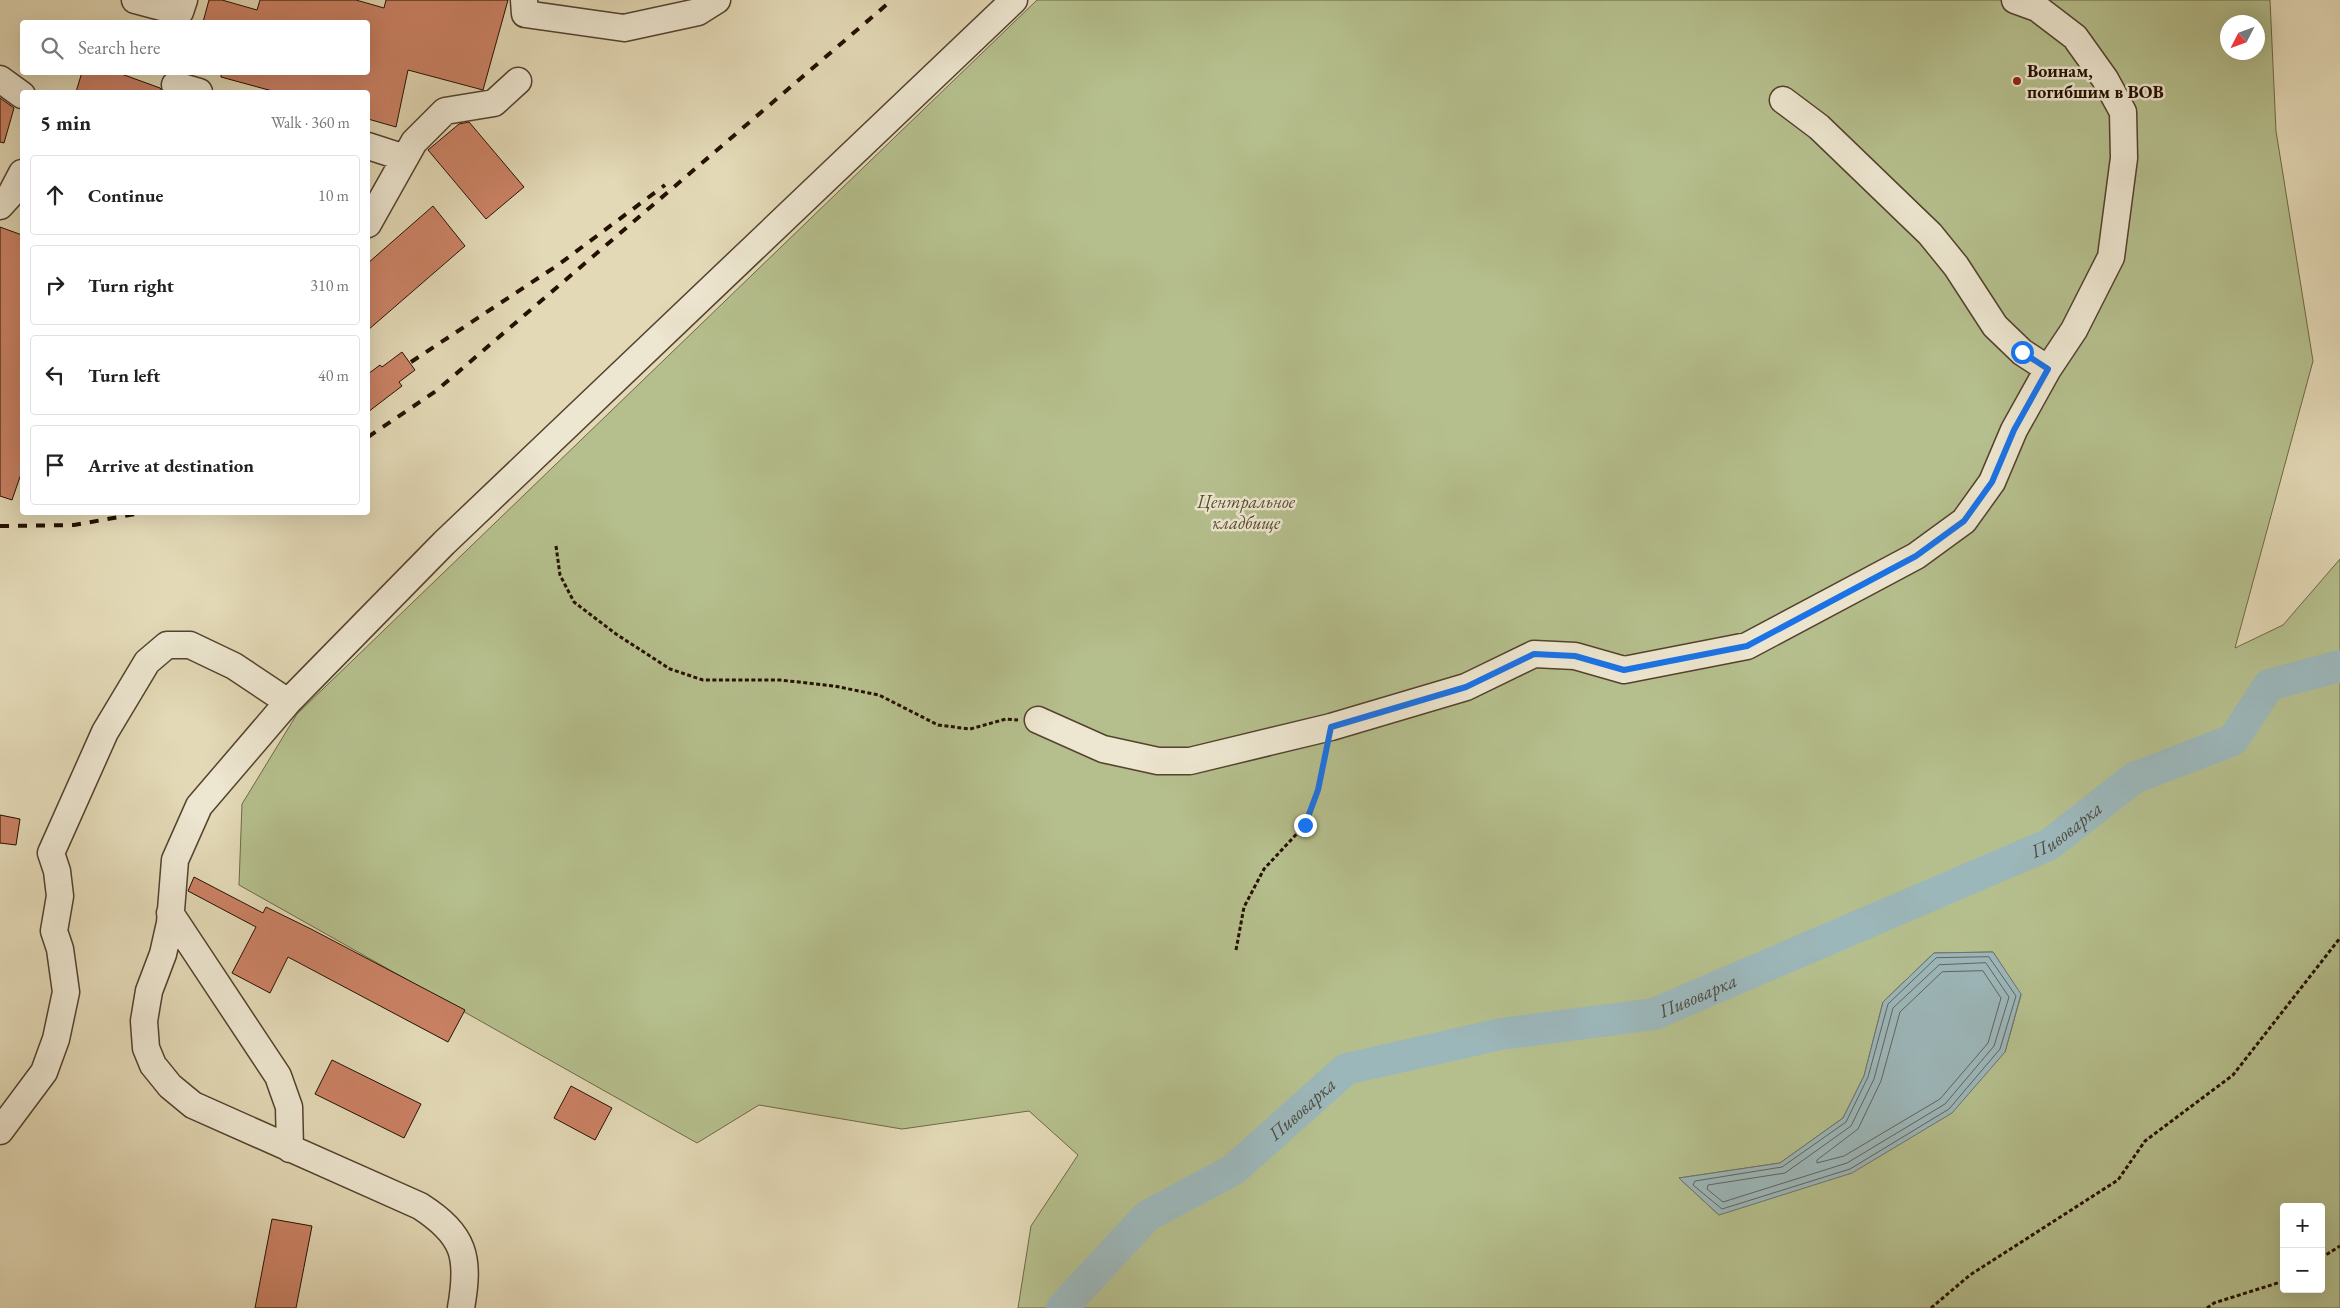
<!DOCTYPE html>
<meta charset="utf-8">
<style>
:root{--surface:#fff;--page:#f6f6f6;--text:#222;--muted:#767676;--line:#e0e0e0}
body{margin:0;font-family:"EB Garamond",serif;background:var(--page);color:var(--text)}
.controls{position:absolute;right:15px;bottom:15px;display:grid;overflow:hidden;border-radius:5px;box-shadow:0 5px 20px #0002}
.controls button{width:45px;height:45px;display:grid;place-items:center;padding:0;border:0;border-bottom:1px solid var(--line);background:var(--surface);color:var(--text);font:25px sans-serif}
.compass{position:absolute;left:2220px;top:15px;width:45px;height:45px;border-radius:50%;background:var(--surface);box-shadow:0 5px 20px #0002;rotate:228deg}
.stop{position:absolute;width:15px;height:15px;margin:-11px;border:4px solid #1a73e8;border-radius:50%;background:#fff}
.stop.end{background:#1a73e8;border-color:#fff;box-shadow:0 1px 5px #0008}
.list{margin:0;padding:0;list-style:none}
h2{display:flex;justify-content:space-between;align-items:center;height:65px;margin:0;padding:0 20px;font-size:21px}
h2 small{font-size:16px;font-weight:400;color:var(--muted)}
.list li{display:grid;grid-template-columns:32px 1fr auto;gap:15px;align-items:center;box-sizing:border-box;height:80px;margin:0 10px 10px;padding:0 10px;border:1px solid var(--line);border-radius:5px}
.list b{display:block;font-size:19px;white-space:nowrap}
.list em{font-size:16px;font-style:normal;color:var(--muted)}
.icon{flex:none;width:28px;height:28px;fill:none;stroke:currentColor;stroke-width:2;stroke-linecap:round;stroke-linejoin:round}
.map{position:relative;flex:none;width:2340px;height:1308px;overflow:hidden}
.search{position:absolute;background:var(--surface);box-shadow:0 5px 20px #0002;left:20px;top:20px;width:350px;height:55px;display:flex;align-items:center;gap:12px;box-sizing:border-box;padding:0 18px;border-radius:5px;color:var(--muted);font-size:19px}
.panel{position:absolute;background:var(--surface);box-shadow:0 5px 20px #0002;left:20px;top:90px;width:350px;height:425px;border-radius:5px}
.map>svg:first-child{display:block}
.green{fill:#b5bf8d;stroke:#6d6846;fill-rule:evenodd}
.water{fill:#9cb7ba;stroke:#6c7470}
.lines{fill:none;stroke-linecap:round;stroke-linejoin:round}
.shore{stroke:#60645d;stroke-width:1}
.river{stroke:#9cb7ba;stroke-width:32}
.building{fill:#cb8265;stroke:#251000}
.minor-casing{stroke:#54422e;stroke-width:29}
.path{stroke:#251000;stroke-width:3;stroke-dasharray:4 2.5;stroke-linecap:butt}
.minor{stroke:#ede6d0;stroke-width:26}
.rail{stroke:#251000;stroke-width:4;stroke-dasharray:9 9;stroke-linecap:butt}
.route{stroke:#1a73e8;stroke-width:6}
.poi-dot{fill:#8f2418;stroke:#ede6d0;stroke-width:2}
.labels{text-anchor:middle;stroke-width:5;stroke-linejoin:round;paint-order:stroke}
.poi-label{font-size:18px;font-weight:bold;fill:#251000;stroke:#ede6d0;text-anchor:start}
.park-label{font-size:18px;font-style:italic;fill:#574d31;stroke:#ede6d0}
.water-label{font-size:19px;font-style:italic;fill:#4f4a41;stroke:#ede6d0}
</style>
<div class="map">
<svg width="2340" height="1308" viewBox="0 0 2340 1308">
<rect width="100%" height="100%" fill="#e3d9b6"/>
<filter id="stains"><feTurbulence type="fractalNoise" baseFrequency=".004" numOctaves="4"/><feColorMatrix values="0 0 0 0 .2 0 0 0 0 .09 0 0 0 0 .02 0 0 0 .5 -.17"/></filter>
<radialGradient id="worn" r=".72"><stop offset=".6" stop-color="#630" stop-opacity="0"/><stop offset="1" stop-color="#630" stop-opacity=".3"/></radialGradient>
<path class="green" d="M1037 0H2270L2276 131 2313 361 2235 648 2283 625 2340 559V1308H1018L1031 1226 1078 1155 1029 1111 902 1129 759 1105 697 1143 239 885 242 804 297 714ZM2228 22H2258V52H2228ZM1993 952 2021 995 2005 1052 1719 1215 1679 1178 1780 1163 1843 1118 1864 1076 1883 1002 1934 953ZM2284 1207H2321V1289H2284Z"/>
<path class="water" d="M1993 952 2021 994 2005 1052 1952 1113 1852 1173 1719 1215 1679 1178 1780 1163 1843 1118 1864 1076 1883 1002 1934 953Z"/>
<g class="lines">
<path class="shore" d="M1989 957 2016 996 2000 1049 1949 1109 1850 1169 1722 1209 1693 1185 1695 1181 1782 1167 1846 1122 1868 1077 1888 1004 1936 958Z
M1986 963 2009 997 1994 1046 1945 1104 1847 1163 1723 1202 1707 1189 1708 1185 1785 1173 1851 1126 1874 1079 1893 1008 1939 965Z
M1983 971 2001 998 1988 1043 1940 1099 1844 1156 1817 1163V1160L1858 1129 1881 1081 1900 1012 1942 972Z"/>
<path class="river" id="s1" d="M1062 1308 1147 1216 1233 1170 1346 1069 1501 1034 1654 1014 2050 844 2134 778 2233 740 2269 685 2340 666"/>
</g>
<path class="building" d="M209 0H222L257 10 260 0H356L384 8 386 0H508L483 90 408 70 396 127 368 119V92H276L221 77V72H368V22H203Z
M82 72H116L160 88 163 92H76Z
M0 98 14 108 4 143 0 142Z
M469 122 524 187 486 219 428 150 459 124Z
M433 206 465 246 368 330V263Z
M0 227 22 235V471L12 500 0 496Z
M402 352 415 370 399 382 402 386 368 412V374L380 365 382 367Z
M0 815 20 819 16 845 0 843Z
M194 877 263 913 266 907 311 929 465 1010 448 1042 288 957 270 993 232 973 256 927 188 891Z
M332 1060 421 1104 404 1138 315 1094Z
M571 1086 612 1108 595 1140 554 1118Z
M272 1219 312 1226 296 1308H255Z"/>
<g class="lines">
<defs>
<path id="minor" d="M135 0 180 12 184 0
M524 0 525 14 624 28 698 12 717 0
M0 79 22 95
M175 85 199 92
M1783 100 1819 127 1930 234 1956 266 1995 326 2022 352 2048 369
M368 146 405 158
M0 206 11 194 22 173
M368 224 414 142 445 111 494 103 518 81
M1038 720 1103 749 1158 761H1190L1331 727 1466 687 1534 654 1575 656 1624 670 1747 646 1916 556 1964 521 1992 482 2014 430 2048 369 2074 330 2111 257 2124 158 2123 112 2105 79 2075 37 2037 8 2015 0
M170 913 278 1076 289 1107 290 1149
M0 1131 44 1072 56 1039 66 992 60 949 54 931 60 896 57 871 51 853 105 732 147 662 167 645H190L234 666 288 702
M461 1308C470 1257 465 1235 420 1206L193 1105 170 1086 153 1065 146 1048 144 1021 149 991 163 954 170 923 175 860 199 806 288 702 444 543 1014 0"/>
</defs>
<use href="#minor" class="minor-casing"/>
<path class="path" d="M556 546 560 575 574 602 616 634 670 669 703 680H780L834 686 879 695 938 725 970 729 1006 719 1018 720
M1236 950 1244 907 1264 869 1305 825 1318 790 1326 749
M2321 1258 2340 1246
M1931 1308 1970 1275 2118 1180 2145 1141 2233 1075 2340 938
M2207 1308 2214 1303 2284 1281"/>
<use href="#minor" class="minor"/>
<path class="rail" d="M411 362 558 265 665 185
M368 437 436 391 892 0
M0 526 74 525 147 512"/>
</g>
<g class="lines">
<path class="route" d="M1305 825 1318 790 1331 727 1466 687 1534 654 1575 656 1624 670 1747 646 1916 556 1964 521 1992 482 2014 430 2048 369 2022 352"/>
</g>
<circle class="poi-dot" cx="2017" cy="81" r="5"/>
<g class="labels">
<g class="poi-label">
<text x="2027" y="77">Воинам,<tspan x="2027" dy="21">погибшим в ВОВ</tspan></text>
</g>
<g class="park-label">
<text x="1246" y="508">Центральное<tspan x="1246" dy="21">кладбище</tspan></text>
</g>
<g class="water-label">
<text dy="7" stroke="none"><textPath href="#s1" startOffset="1140">Пивоварка</textPath></text>
<text dy="7" stroke="none"><textPath href="#s1" startOffset="735">Пивоварка</textPath></text>
<text dy="7" stroke="none"><textPath href="#s1" startOffset="315">Пивоварка</textPath></text>
</g>
</g>
<rect width="100%" height="100%" filter="url(#stains)"/>
<rect width="100%" height="100%" fill="url(#worn)"/>
</svg>
<div class="controls">
<button>+</button>
<button>−</button>
</div>
<svg class="compass" viewBox="-18 -18 36 36"><path d="M0-13l5 13h-10z" fill="#e53935"/><path d="M0 13l5-13h-10z" fill="#767676"/></svg>
<div class="stop" style="left:2022px;top:352px"></div>
<div class="stop end" style="left:1305px;top:825px"></div>
<div class="search"><svg class="icon" aria-label="search" viewBox="0 0 24 24"><circle cx="10" cy="10" r="6"/><path d="M15 15l6 6"/></svg>Search here</div>
<section class="panel">
<h2>5 min<small>Walk · 360 m</small></h2>
<ul class="list">
<li><svg class="icon" aria-label="ahead" viewBox="0 0 24 24"><path d="M12 20V5M6 11l6-6 6 6"/></svg><div><b>Continue</b></div><em>10 m</em></li>
<li><svg class="icon" aria-label="right" viewBox="0 0 24 24"><path d="M7 20v-9h11M14 6l5 5-5 5"/></svg><div><b>Turn right</b></div><em>310 m</em></li>
<li><svg class="icon" aria-label="left" viewBox="0 0 24 24"><path d="M17 20v-9H6M10 6l-5 5 5 5"/></svg><div><b>Turn left</b></div><em>40 m</em></li>
<li><svg class="icon" aria-label="arrive" viewBox="0 0 24 24"><path d="M6 21V4h12l-3 4 3 4H6"/></svg><div><b>Arrive at destination</b></div></li>
</ul>
</section>
</div>
